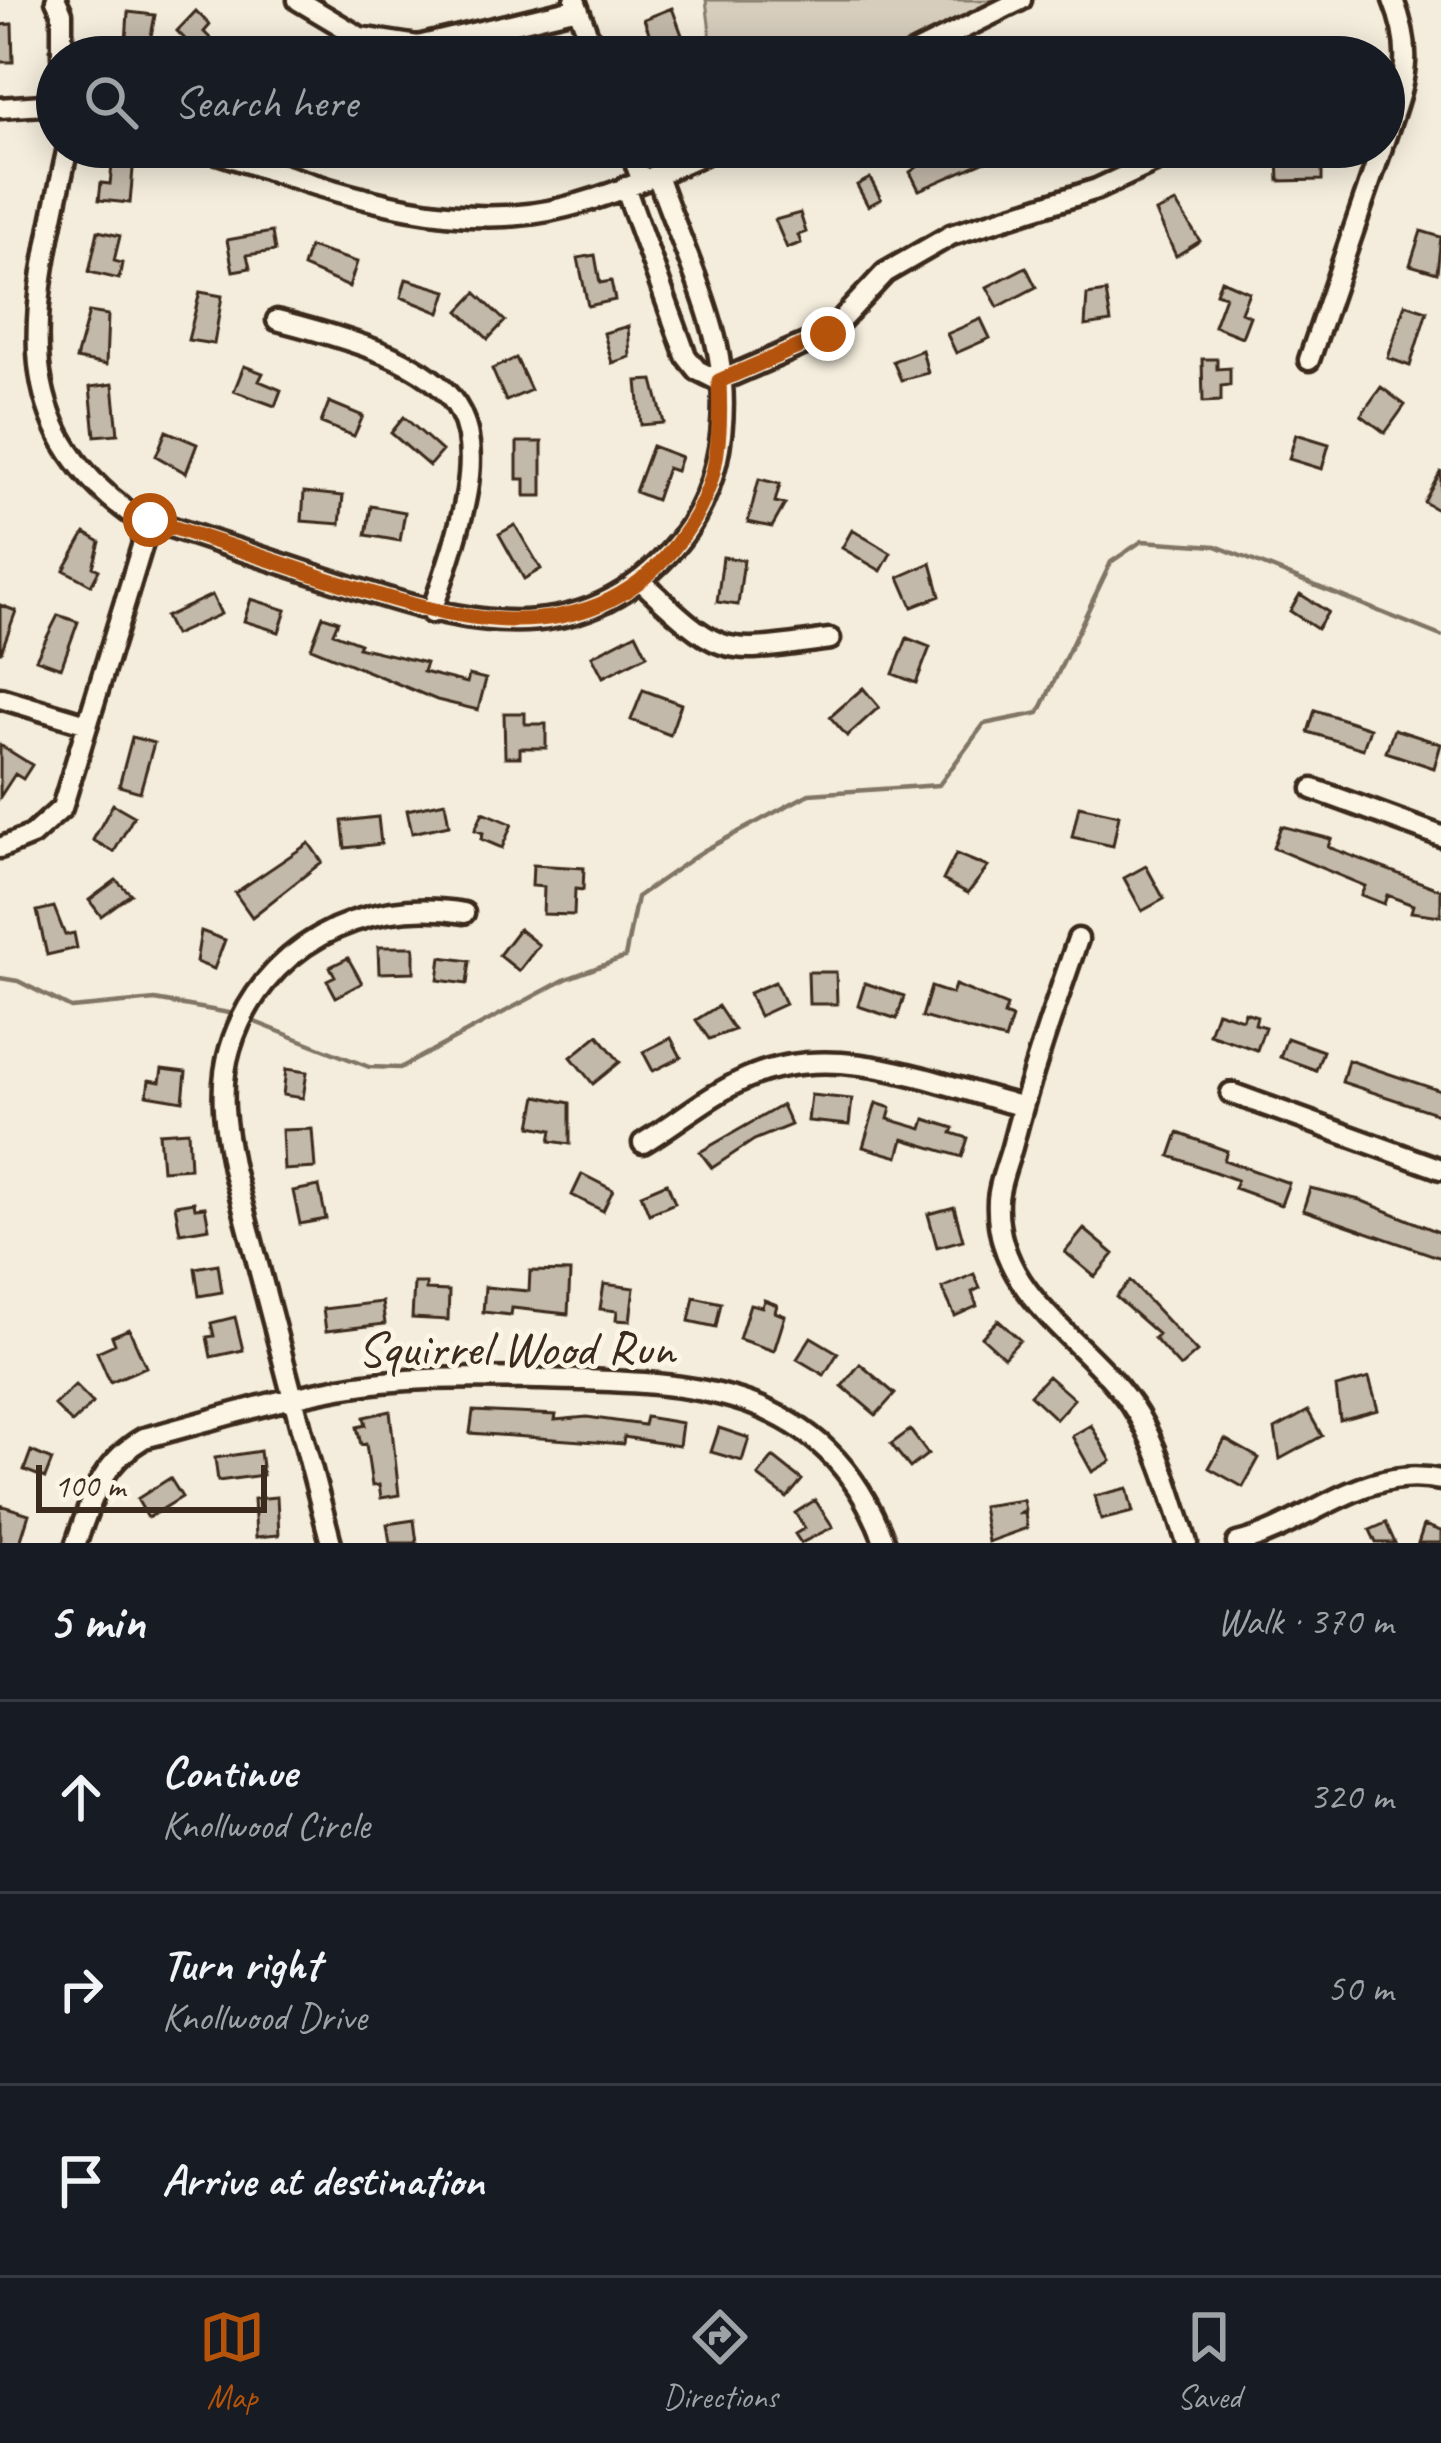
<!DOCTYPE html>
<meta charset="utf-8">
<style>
:root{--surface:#171b24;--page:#242831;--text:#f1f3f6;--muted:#9ea1a6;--line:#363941;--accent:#b45309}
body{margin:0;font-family:Caveat,sans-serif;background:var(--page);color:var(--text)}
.scale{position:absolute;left:36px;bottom:30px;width:231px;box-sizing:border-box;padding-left:12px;border:6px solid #3b2a1e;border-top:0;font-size:33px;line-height:42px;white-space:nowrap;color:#3b2a1e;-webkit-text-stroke:9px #fcf5e5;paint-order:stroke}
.stop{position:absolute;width:36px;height:36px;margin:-27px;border:9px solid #b45309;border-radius:50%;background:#fff}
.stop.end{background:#b45309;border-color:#fff;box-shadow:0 3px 12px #0008}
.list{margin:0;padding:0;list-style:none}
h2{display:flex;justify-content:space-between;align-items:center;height:156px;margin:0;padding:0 48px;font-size:51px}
h2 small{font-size:39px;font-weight:400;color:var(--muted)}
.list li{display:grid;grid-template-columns:78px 1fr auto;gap:36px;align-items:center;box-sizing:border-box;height:192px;padding:0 48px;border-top:3px solid var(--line)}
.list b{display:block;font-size:45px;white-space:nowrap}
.list p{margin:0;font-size:39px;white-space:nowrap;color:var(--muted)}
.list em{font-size:39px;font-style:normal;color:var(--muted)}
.icon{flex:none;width:66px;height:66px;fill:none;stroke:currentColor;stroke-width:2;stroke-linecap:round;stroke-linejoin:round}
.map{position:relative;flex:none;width:1441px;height:1543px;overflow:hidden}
.search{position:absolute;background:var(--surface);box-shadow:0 6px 30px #0003;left:36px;right:36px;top:36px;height:132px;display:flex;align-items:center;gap:30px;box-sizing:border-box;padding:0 42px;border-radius:66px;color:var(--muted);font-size:45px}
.sheet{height:732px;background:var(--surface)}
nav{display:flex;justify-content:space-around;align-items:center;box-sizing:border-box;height:168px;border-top:3px solid var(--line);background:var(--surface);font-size:33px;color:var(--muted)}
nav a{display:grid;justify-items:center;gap:6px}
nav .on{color:var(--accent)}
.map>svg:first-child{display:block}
.green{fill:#d6cdbd;stroke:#887c6e;stroke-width:3}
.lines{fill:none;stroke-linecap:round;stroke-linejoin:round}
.stream{stroke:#817466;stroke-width:4.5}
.building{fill:#c3b9aa;stroke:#3b2a1e;stroke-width:3}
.minor-casing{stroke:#3b2a1e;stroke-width:27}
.minor{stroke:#fcf5e5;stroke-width:18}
.route{stroke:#b45309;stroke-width:15}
.labels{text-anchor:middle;stroke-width:10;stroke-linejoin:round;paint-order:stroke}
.street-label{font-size:51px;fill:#3b2a1e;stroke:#fcf5e5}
</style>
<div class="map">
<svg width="1441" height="1543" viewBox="0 0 1441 1543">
<rect width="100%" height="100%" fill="#f4eddd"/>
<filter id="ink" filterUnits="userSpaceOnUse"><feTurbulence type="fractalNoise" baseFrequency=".00833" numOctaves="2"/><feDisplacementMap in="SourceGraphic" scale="24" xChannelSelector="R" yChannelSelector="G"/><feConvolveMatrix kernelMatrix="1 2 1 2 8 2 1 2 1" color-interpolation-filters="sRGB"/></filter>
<g filter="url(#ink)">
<path class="green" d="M706 0H1032L1010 17 904 57H713Z"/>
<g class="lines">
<path class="stream" d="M0 978 18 981 71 1008 155 1000 235 1014
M255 1022 369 1067 400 1068 566 979 625 957 637 897 703 851 809 794 939 785 984 724 1039 713 1111 562 1142 541 1216 546 1441 636"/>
</g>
<path class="building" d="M672 8 682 35 675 37 680 50 658 57 644 19Z
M196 11 210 25 204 32 222 50 216 57H203L177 31Z
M128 12 155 15 147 57H125Z
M12 24 13 62H0V25Z
M1265 42 1266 57H1219V44Z
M553 147H576L580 158 559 165Z
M946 147H1013V149L919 190 910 172Z
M113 157 134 158 130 203 99 200 101 183 110 184Z
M1322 157V180L1279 181 1278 158Z
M870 178 881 199 868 206 857 185Z
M1176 203 1200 241 1176 256 1156 212Z
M800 213 806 232 798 235 801 243 787 248 775 220Z
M98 231 120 236 114 261 122 263 119 279 89 272Z
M1421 231 1441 237 1437 273 1410 265Z
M272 232 275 251 247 255 250 268 233 271 227 240Z
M309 247 357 262 349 287 303 267Z
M595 255 600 283 611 281 615 300 588 306 578 258Z
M1026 267 1036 287 998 307 987 287Z
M406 279 447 291 440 313 401 297Z
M1221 280 1249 292 1241 312 1250 316 1242 337 1214 326 1225 296 1216 293Z
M200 292 222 296 214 344 188 340Z
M1106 292 1111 322 1085 326 1087 295Z
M476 293 505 321 488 339 459 311Z
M1405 304 1427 311 1410 366 1388 358Z
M89 312 108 315 106 365 76 359Z
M981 319 990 338 956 353 947 334Z
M628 326 630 357 612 363 604 333Z
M922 350 928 373 901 380 893 361Z
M516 358 531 390 506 401 492 369Z
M1202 359H1217V369L1230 368V385L1221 386V401L1203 402Z
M244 366 263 373 259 381 281 390 275 406 234 391Z
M653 380 664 423 641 425 637 381Z
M113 384 118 434 95 436 90 387Z
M1381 387 1405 405 1385 433 1361 415Z
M329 402 363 416 354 436 321 423Z
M404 417 442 451 429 466 391 433Z
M166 431 197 444 186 473 156 456Z
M1296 434 1329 444 1322 469 1289 459Z
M517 442H542V496H525V479H517Z
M652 446 681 457 676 471 667 468 656 500 635 492Z
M1441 471V512L1424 502Z
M759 479 780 484 775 502 785 504 772 527 748 522Z
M304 492 343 496 340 524 302 521Z
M371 506 405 512 400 541 366 535Z
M515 525 541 569 524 579 499 534Z
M852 530 891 553 881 571 842 548Z
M85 533 100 542 93 567 99 570 91 585 64 570Z
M723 557 744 560 738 605 717 602Z
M931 563 940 596 912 607 899 577Z
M1300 594 1328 612 1317 629 1290 611Z
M212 595 221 614 174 635 165 617Z
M251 599 286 610 279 632 244 621Z
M0 605 16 611 1 652H0Z
M58 615 78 622 61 668 36 659Z
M323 616 338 621 333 633 360 643 358 647 426 663 423 672 467 683 469 675 486 679 478 710 437 700 311 648Z
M636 633 647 655 603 677 592 656Z
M907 638 930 647 916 683 893 674Z
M863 688 879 707 847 736 830 717Z
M643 690 681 704 670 735 631 720Z
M1315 710 1370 728 1363 749 1308 732Z
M504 713H525V724H546V748H520V757H505Z
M1394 729 1441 744 1434 768 1386 752Z
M132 737 154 743 140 792 119 786Z
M0 745 32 765 23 779 15 774 0 797Z
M445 802 449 825 412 833 407 810Z
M113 804 134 816 114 852 93 840Z
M1079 806 1119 815 1113 846 1072 837Z
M483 812 512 824 502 848 481 839 483 833 475 830Z
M378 817 381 844 345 848 342 821Z
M1281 826 1331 839 1328 847 1441 890V916L1411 912 1413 905 1387 895 1384 904 1361 895 1365 886 1273 848Z
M309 843 322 862 252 917 235 893Z
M956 854 988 867 968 893 943 880Z
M533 865 584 868 583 890 575 889 574 915 543 914 544 887 532 886Z
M1146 866 1164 899 1142 911 1124 878Z
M116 880 131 894 101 916 89 900Z
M54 907 65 935 74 933 77 948 47 955 37 911Z
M519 929 539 945 519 971 499 955Z
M201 931 225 940 214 969 196 962Z
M378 947H414V972L379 973Z
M441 957 470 961 467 984 438 980Z
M348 958 362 983 336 997 327 980 335 976 330 967Z
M808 972H836L837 1004H809Z
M775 982 785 1004 759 1016 749 993Z
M865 983 904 996 897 1019 858 1006Z
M955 985 1007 1006 1004 1015 1012 1018 1005 1040 922 1017 931 987 952 994Z
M718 1006 734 1030 709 1039 696 1020Z
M1217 1011 1242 1019 1245 1012 1257 1016 1255 1024 1265 1027 1257 1050 1209 1034Z
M598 1035 620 1062 593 1084 571 1057Z
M671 1038 681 1057 653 1071 643 1052Z
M1287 1038 1323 1051 1316 1070 1280 1057Z
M1348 1060 1441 1091V1115L1342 1082Z
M162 1069 186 1072 183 1101 147 1095 149 1080 160 1082Z
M286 1069 307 1072 303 1098 283 1095Z
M811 1095 852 1099 849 1125 808 1121Z
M537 1096 570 1103V1144L550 1141 552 1130 531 1126Z
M876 1103 891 1108 888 1119 922 1129 925 1119 954 1128 952 1133 968 1138 962 1157 903 1139 898 1157 863 1147Z
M782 1105 791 1125 754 1140 712 1168 700 1152Z
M312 1129 315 1168 284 1170 282 1130Z
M188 1131 190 1168 162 1170 159 1133Z
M1178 1133 1227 1151 1224 1160 1289 1183 1281 1205 1234 1188 1237 1180 1170 1156Z
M582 1174 613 1190 603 1211 572 1195Z
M667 1183 675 1203 649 1214 641 1194Z
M319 1186 326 1219 300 1224 293 1191Z
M1310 1188 1360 1200 1441 1233V1258L1303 1210Z
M194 1202 195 1208 205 1207 209 1228 180 1233 175 1205Z
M954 1207 963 1240 937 1247 928 1214Z
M1084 1229 1114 1254 1095 1277 1065 1252Z
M218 1264 222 1292 199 1296 195 1268Z
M530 1271 570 1272 568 1314 512 1308 511 1315 483 1312 485 1287 529 1291Z
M974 1274 980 1288 972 1292 977 1306 955 1316 942 1288Z
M1130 1281 1197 1352 1180 1367 1154 1338 1158 1334 1116 1297Z
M414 1283H426V1290L449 1291 448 1320 412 1318Z
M604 1284 634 1288 630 1321 616 1320 617 1311 600 1309Z
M694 1297 721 1303 716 1327 689 1321Z
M764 1300 777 1305 775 1312 785 1316 774 1351 739 1339 750 1304 762 1307Z
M382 1302 385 1324 326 1331 323 1309Z
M235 1317 243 1350 211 1357 207 1337 214 1336 211 1323Z
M998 1320 1020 1340 1004 1357 982 1337Z
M129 1329 146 1367 110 1382 97 1352 115 1344 112 1336Z
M811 1337 838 1353 824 1375 797 1359Z
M860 1364 895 1394 876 1415 842 1386Z
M1048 1376 1074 1399 1056 1419 1030 1395Z
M1369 1378 1378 1410 1340 1420 1336 1387Z
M75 1385 93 1403 72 1423 54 1405Z
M390 1411 399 1495 381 1498 379 1485 372 1486 366 1444 361 1445 357 1427 366 1425 364 1417Z
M473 1411 556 1415 555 1420 587 1417 644 1425 646 1417 682 1423 679 1446 624 1437 623 1444 470 1433Z
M1308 1411 1322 1436 1280 1459 1275 1429Z
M1091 1425 1111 1461 1092 1472 1072 1436Z
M719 1428 749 1438 742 1461 711 1452Z
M910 1430 928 1454 910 1468 891 1444Z
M1225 1439 1259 1458 1243 1487 1209 1468Z
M31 1451 52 1460 45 1478 24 1470Z
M260 1451 263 1475 218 1481 215 1458Z
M773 1457 802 1480 787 1498 758 1476Z
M170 1478 182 1497 148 1518 137 1499Z
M1127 1488 1133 1512 1101 1520 1095 1496Z
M277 1497 279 1535 256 1537 254 1499Z
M815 1500 833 1527 801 1543 795 1534 805 1528 795 1513Z
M1023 1500 1025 1510 1017 1514 1025 1513 1027 1528 988 1542 982 1506Z
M0 1505 29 1514 20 1543H0Z
M414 1520 417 1543H390L387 1524Z
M1386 1523 1395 1543H1376L1370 1530Z
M1424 1525 1441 1531V1543H1418Z"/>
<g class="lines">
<defs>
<path id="minor" d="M56 0 62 13V57
M298 0 360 37 418 46 578 8
M575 0 596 57
M906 57 1021 0
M0 108 57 104
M1384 141C1403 85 1416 57 1393 0
M68 147C35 301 0 419 131 514 194 535 258 556 322 577 443 617 569 662 669 553 718 500 730 427 719 357 710 303 675 228 657 175
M199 147C314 183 444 239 566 207 619 194 670 169 720 147
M629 147 642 181
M625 187 686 356 697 370 719 381
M277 320C488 374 503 414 431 613
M1309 360 1382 147
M719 381 828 334 885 273 951 235 1097 189 1187 147
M642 582C724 659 720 654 830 639
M0 698 87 724
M1313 789 1441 836
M0 848 32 835 62 808 150 520
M1078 939C1054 1008 1030 1077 1012 1147 1007 1165 999 1183 998 1200 993 1299 1094 1341 1138 1415 1161 1454 1173 1500 1187 1543
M1231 1093 1441 1169
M643 1143C678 1122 709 1095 747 1078 834 1039 934 1083 1021 1106
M76 1543C92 1498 101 1463 144 1438 209 1421 274 1400 340 1388 406 1376 474 1378 541 1379 687 1382 825 1382 885 1543
M331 1543 233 1169C225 1129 218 1089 230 1049 260 947 363 895 464 913
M1237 1543C1310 1525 1363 1463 1441 1480"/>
</defs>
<use href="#minor" class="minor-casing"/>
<use href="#minor" class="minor"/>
</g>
</g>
<g class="lines" filter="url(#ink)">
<path class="route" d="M150 520C208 539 266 558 324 578 437 615 572 659 665 558 716 501 722 454 719 381L828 334"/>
</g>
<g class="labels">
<g class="street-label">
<text x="516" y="1365">Squirrel Wood Run</text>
</g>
</g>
</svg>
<div class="scale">100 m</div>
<div class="stop" style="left:150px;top:520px"></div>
<div class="stop end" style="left:828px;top:334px"></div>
<div class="search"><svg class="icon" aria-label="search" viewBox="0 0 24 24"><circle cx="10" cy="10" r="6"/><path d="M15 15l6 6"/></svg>Search here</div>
</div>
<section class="sheet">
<h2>5 min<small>Walk · 370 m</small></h2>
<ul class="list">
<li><svg class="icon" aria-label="ahead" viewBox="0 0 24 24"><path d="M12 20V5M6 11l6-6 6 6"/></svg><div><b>Continue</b><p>Knollwood Circle</p></div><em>320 m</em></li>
<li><svg class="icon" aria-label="right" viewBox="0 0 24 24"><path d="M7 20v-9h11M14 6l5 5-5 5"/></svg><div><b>Turn right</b><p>Knollwood Drive</p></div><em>50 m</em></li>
<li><svg class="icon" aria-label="arrive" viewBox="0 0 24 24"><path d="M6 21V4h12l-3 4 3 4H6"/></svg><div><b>Arrive at destination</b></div></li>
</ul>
</section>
<nav>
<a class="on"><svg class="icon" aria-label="map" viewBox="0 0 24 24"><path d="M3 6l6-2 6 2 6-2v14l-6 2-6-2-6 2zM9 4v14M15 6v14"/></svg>Map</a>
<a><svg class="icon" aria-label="directions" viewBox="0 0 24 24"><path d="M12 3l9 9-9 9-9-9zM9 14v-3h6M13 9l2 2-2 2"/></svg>Directions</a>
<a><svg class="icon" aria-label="saved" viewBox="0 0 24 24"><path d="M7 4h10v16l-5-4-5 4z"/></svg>Saved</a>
</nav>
